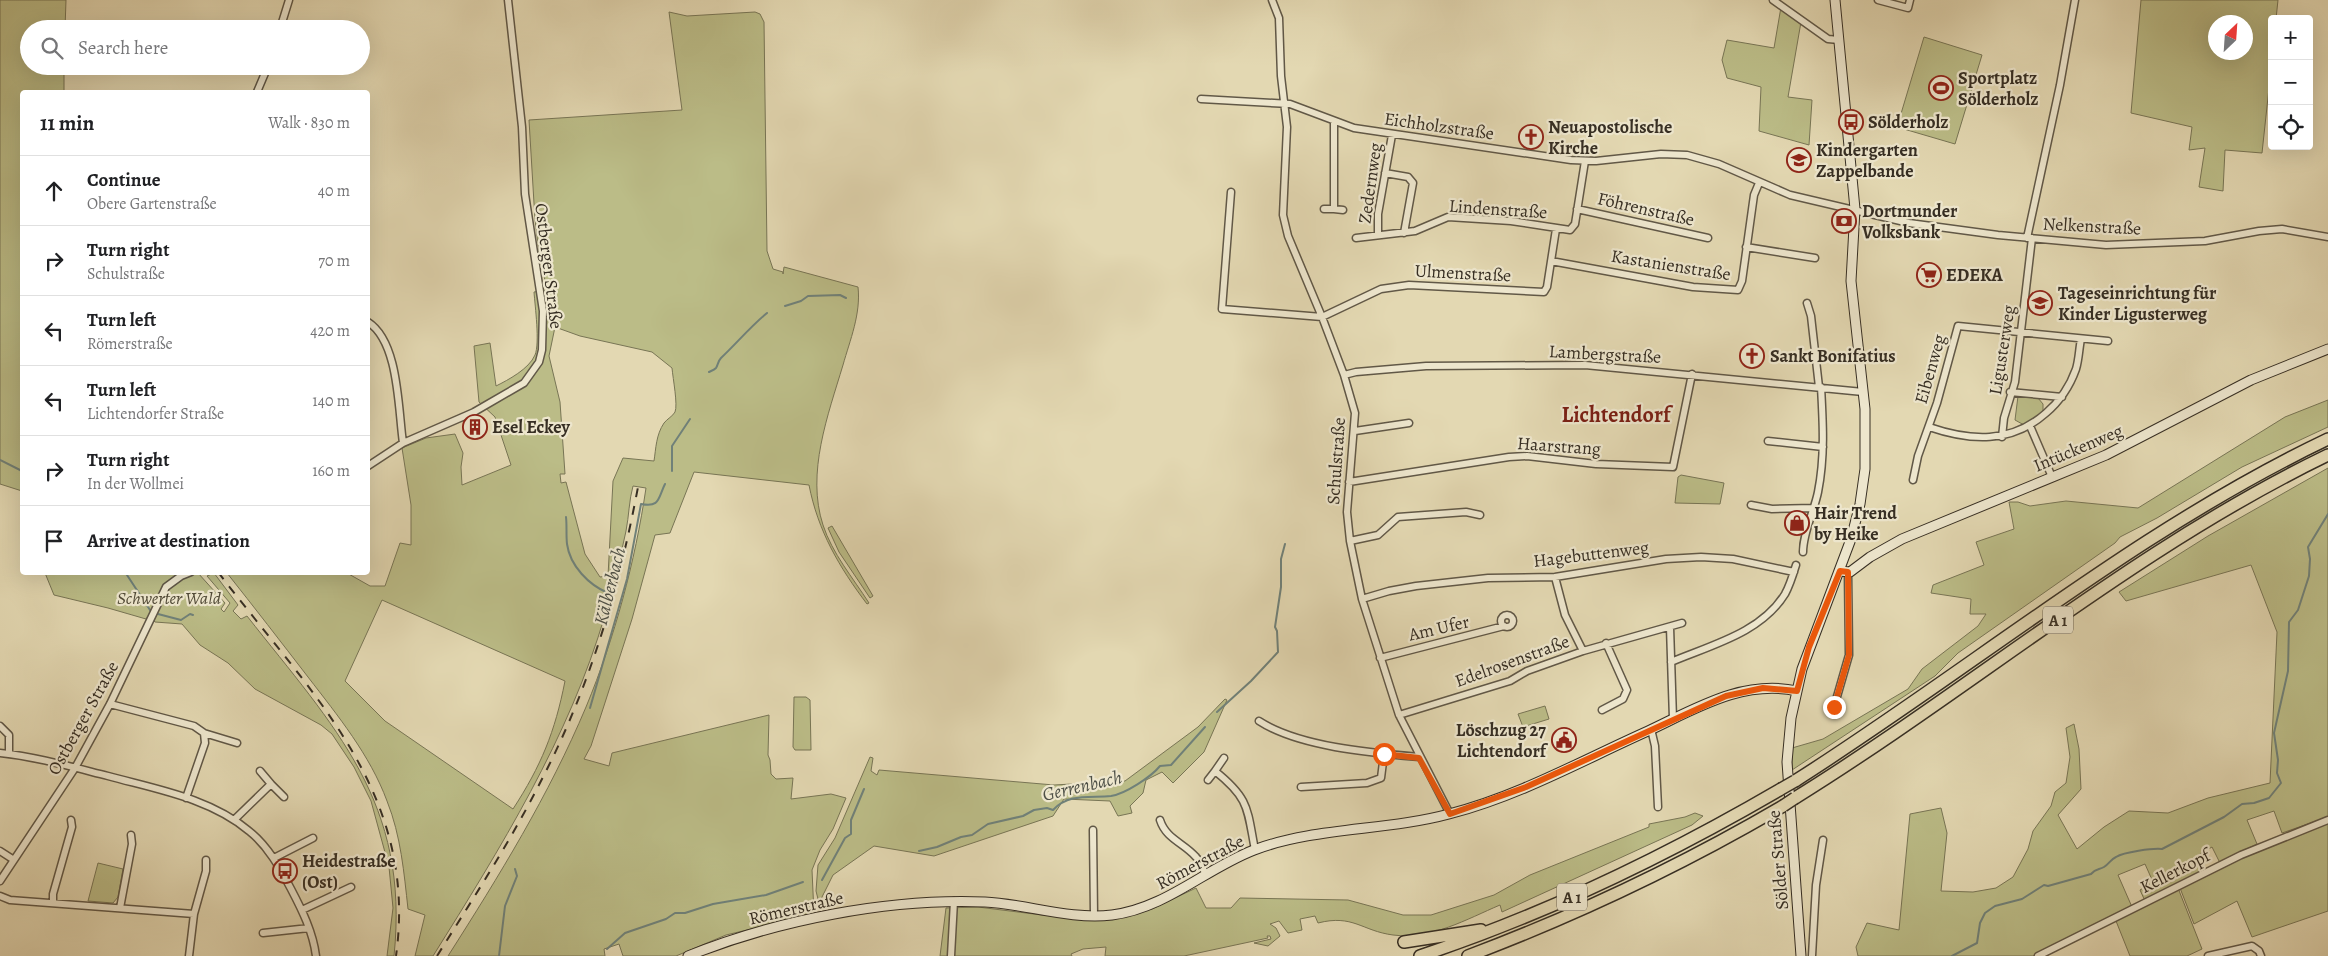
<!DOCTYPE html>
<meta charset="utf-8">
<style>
:root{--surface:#fff;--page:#f6f6f6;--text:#202124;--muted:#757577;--line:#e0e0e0}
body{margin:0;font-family:Alegreya,serif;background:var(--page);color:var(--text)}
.controls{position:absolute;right:15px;top:15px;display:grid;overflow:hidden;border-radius:5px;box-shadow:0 5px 20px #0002}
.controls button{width:45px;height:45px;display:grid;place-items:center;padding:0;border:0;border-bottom:1px solid var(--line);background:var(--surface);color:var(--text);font:25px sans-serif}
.compass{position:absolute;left:2208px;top:15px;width:45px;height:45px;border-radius:50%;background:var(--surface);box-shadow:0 5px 20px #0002;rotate:25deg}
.stop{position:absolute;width:15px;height:15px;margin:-11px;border:4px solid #ea580c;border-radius:50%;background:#fff}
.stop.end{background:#ea580c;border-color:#fff;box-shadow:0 1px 5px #0008}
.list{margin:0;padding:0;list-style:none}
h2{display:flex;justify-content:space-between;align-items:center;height:65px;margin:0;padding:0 20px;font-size:21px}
h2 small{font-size:16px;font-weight:400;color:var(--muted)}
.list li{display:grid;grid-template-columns:32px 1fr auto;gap:15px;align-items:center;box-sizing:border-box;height:70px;padding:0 20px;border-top:1px solid var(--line)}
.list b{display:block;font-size:19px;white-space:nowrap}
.list p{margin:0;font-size:16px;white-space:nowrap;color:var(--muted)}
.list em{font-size:16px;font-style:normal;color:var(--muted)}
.icon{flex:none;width:28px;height:28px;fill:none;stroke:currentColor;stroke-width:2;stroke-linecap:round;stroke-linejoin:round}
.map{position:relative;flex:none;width:2328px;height:956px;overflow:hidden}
.search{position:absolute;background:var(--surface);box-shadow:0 5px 20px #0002;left:20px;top:20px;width:350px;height:55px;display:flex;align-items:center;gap:12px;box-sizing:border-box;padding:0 18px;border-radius:28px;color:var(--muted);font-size:19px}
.panel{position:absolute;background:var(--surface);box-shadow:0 5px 20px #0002;left:20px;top:90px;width:350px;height:485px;border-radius:5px}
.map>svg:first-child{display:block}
.green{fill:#bbbc87;stroke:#787555;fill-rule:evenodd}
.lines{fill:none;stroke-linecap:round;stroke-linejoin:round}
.stream{stroke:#708179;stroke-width:2}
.street-casing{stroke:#615847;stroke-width:9}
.secondary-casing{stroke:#362e23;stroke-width:11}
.highway-casing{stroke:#362e23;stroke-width:14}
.street{stroke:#ede6cd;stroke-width:6}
.secondary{stroke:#ede6cd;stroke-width:9}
.highway{stroke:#e3d8b2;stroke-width:11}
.rail{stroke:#362e23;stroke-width:2;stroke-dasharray:9 9;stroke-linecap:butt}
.highway-bridge-casing{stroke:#362e23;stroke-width:14;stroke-linecap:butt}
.highway-bridge{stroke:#e3d8b2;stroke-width:11}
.route{stroke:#ea580c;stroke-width:6}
.labels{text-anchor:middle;stroke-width:4.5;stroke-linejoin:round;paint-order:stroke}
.shield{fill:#ede6cd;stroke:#6d6556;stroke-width:1}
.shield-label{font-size:16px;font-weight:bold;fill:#362e23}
.poi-label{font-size:18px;font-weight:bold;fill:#362e23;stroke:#ede6cd;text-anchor:start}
.street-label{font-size:18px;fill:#362e23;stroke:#ede6cd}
.park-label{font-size:18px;font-style:italic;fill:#514a37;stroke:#ede6cd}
.water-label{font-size:19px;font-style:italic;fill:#4e5047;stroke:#ede6cd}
.district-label{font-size:22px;font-weight:bold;fill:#7a1f14;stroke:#ede6cd}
</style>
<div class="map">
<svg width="2328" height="956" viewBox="0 0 2328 956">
<rect width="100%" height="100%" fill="#e3d8b2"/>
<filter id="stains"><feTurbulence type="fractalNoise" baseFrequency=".004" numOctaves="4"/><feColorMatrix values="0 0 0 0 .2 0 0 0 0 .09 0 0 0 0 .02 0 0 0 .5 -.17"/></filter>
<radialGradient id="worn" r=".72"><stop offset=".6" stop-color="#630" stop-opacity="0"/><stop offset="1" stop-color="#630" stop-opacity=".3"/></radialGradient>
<path class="green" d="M0 0H66L65 29H29V66H64V92H22V491L0 484Z
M2141 0H2278L2276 19H2272V60L2262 153 2225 150 2223 191 2199 187 2205 148 2189 150 2192 127 2131 113ZM2246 22V52H2216V22Z
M1781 7 1801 22 1788 97 1812 100 1809 145 1759 131 1761 87 1727 78 1722 60 1727 40 1774 48Z
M669 12 687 16 755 12 760 14 764 22 767 251 773 269 783 272V274L784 267 858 287C861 314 850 340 843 365 828 415 806 473 823 525 832 553 853 578 869 603L867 604C839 567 818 531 809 485L694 472 670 533 655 535 632 619 591 746 584 759 609 766 612 753 769 715 768 755 770 760 771 774 776 779 793 778 791 799 831 794 846 798 833 829 820 850 812 870 814 914 726 935 676 956H623L619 944 604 949 605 956H448C499 876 549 795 586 707 615 637 635 562 646 488L633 486C629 500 629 516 626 531 620 559 613 588 605 615 569 738 500 849 433 956H415L425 915 408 909C404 873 401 836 387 801 370 755 338 716 308 677 281 642 254 607 227 573H347L370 586H385L400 543 411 545V505L402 448 426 438 455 434 463 453 461 467 462 485 511 465 495 417 479 402 474 346 490 343 496 386C508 380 529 369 535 355 540 343 535 306 534 292L547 290 539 252 535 220 529 120 682 110ZM555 327 580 336 652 352 672 368C673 379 678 405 675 412 673 416 667 419 664 423 656 435 656 448 654 461L623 458 613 481 608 576 600 577 585 554 566 482 561 483 560 474H565L560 402 549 356ZM382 600 565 681C555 732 541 766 513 809L385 721 345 681Z
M1924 37 1982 55 1955 144 1897 127Z
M2018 396 2038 398 2043 404V412L2024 425 2015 420Z
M2328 400V427L2242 467 2157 518 2120 537 2115 543 1958 653 1935 676 1792 770V748L1823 739 1908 689 1922 669 1978 626 1986 614H1970L1971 599 1931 593 1933 585 1984 565 1976 542 2014 529 2009 502H2018L2030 506 2066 501 2138 508 2285 417Z
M2328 468V817L2282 833 2274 811 2247 820 2257 844 2220 863 2212 847 2195 857 2202 872 2145 901 2140 890 2153 882 2145 864 2118 875 2132 907 2033 956H1858L1856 947 1867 923 1899 930 1910 814 1941 808 1947 833 1941 891 1973 892 1996 888 2013 877 2028 849 2033 831 2051 806 2055 792 2066 783 2070 757 2066 728 2074 724 2079 749 2081 789 2058 815 2077 849 2104 827 2129 811 2168 813 2208 798 2270 783 2277 632 2251 565 2126 601 2119 592 2208 536Z
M1681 475 1724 483 1720 504 1675 503 1678 477Z
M832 526 873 596 870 598 839 552 828 528Z
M45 573H198L225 603 221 609 224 612 230 603 207 576 214 573 238 605 233 611 241 619 247 616C335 728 410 802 394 956H387L393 908 389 867 371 801 354 767 332 734 321 725 255 689 228 663 200 645 182 624 155 622 149 615 146 619 108 608 54 595Z
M794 697H806L810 700 811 750H795L793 747Z
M1225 699 1227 700 1204 752 1173 783 1162 772 1146 780 1143 793 1130 806 1132 813 1118 816 1110 801 1064 799 1053 816 934 856 874 846 833 875 819 903 816 891 818 865 835 838 870 757 873 758 871 771 877 775 879 770 1054 785 1125 781 1198 727Z
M1545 706 1549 719 1523 727 1518 714Z
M1695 813 1703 816 1692 825 1502 912 1500 905C1467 919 1431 940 1393 935 1362 931 1353 914 1318 923L1315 916 1300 919 1302 930 1288 933 1279 921 1270 924 1276 928 1280 936 1268 946 1254 943 1271 939 1270 936H1267L1268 938 1184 956H1105L1106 947 1083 949 1071 954 1072 956H940L946 908 978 907 1042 915 1101 919 1152 909 1196 888 1206 908H1231L1240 898 1348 900 1403 915H1431L1494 895 1530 875 1649 827V824L1685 817Z
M2328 822V911L2252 937 2237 901 2194 924 2180 888 2243 856Z
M98 863 123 869 118 897 113 903 88 901Z
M2178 888 2202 949 2187 956H2130L2116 921Z"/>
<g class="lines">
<path class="stream" d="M785 306 801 301 808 296 840 295 846 298
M709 372C711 371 714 370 716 368 718 365 718 361 721 358 737 343 750 327 767 313
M0 460 22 471
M672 471V446L690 419
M566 517C567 526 566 535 567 544 570 566 589 585 608 593
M125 572 150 610
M158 614 181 620 190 614 193 615
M590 708 627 579 641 504C660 508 658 498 665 484
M1217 712 1251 681 1278 652 1277 631 1275 627 1281 587V559L1285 544
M919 851 937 847 961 837 972 835 988 824 1023 816 1034 810 1047 808 1053 810C1069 793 1089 798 1111 796 1125 794 1151 777 1160 766L1171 765 1205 727
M822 880 845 838 851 834V820L864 789
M607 949 625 933 666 919 675 913H685L713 904 766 895 803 882
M499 956 505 906 517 876 515 869
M1952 956 1977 943 1980 923 1985 913 1995 906 2022 899 2044 885 2048 886 2091 874C2096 868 2099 870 2104 867 2109 864 2111 859 2116 857 2124 852 2153 848 2162 849L2224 817 2242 804 2254 803 2269 798 2281 783 2277 773 2278 760 2274 733 2288 671 2289 622 2298 610 2309 576 2310 559 2308 547 2328 514"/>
<defs>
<path id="street" d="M1272 0 1279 18 1281 76 1287 127 1283 215 1288 236 1322 317 1344 375 1355 413 1347 512 1350 541 1362 599 1399 715 1450 814
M1773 0 1828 39 1839 40
M1878 0 1908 8 1910 0
M280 29 289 0
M257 92 268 66
M1201 99 1290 104 1354 128 1571 160 1596 161 1661 154 1687 155 1719 164 1790 195 1909 223 1998 235 2106 245 2205 241 2259 231 2282 229 2328 237
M1334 122V209L1343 210
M1385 173 1408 177 1413 183 1404 233
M1231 192 1222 309 1322 317 1381 289 1409 285 1544 292 1547 287 1556 229
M1324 209H1334
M1577 209 1708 238
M1378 235V214L1392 135
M1356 238 1415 231 1448 217 1511 221 1570 230 1575 224 1585 161
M2027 238 2060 85 2075 0
M1746 247 1815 258
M1551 261 1693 287 1738 290 1742 281 1754 195 1759 183
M1807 303 1811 316 1819 387
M368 322C399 342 398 408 403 443
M1344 375 1356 372 1426 366 1585 365 1863 392
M2010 392 2062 397
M2030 426 2052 477
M1929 427C1970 441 2011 444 2046 413 2060 401 2070 386 2076 369 2079 359 2079 349 2081 339
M1355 431 1409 423
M2002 437 2004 418 2015 382 2032 238
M1768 441 1823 447
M368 466 403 443 474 412 524 383 539 362 542 350 543 311 525 194 522 127 508 0
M1913 480 1918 456 1937 403 1958 326 2108 341
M1349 482 1509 457 1527 456 1596 464 1673 467 1692 374
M1751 505 1772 509 1814 508
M1350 541 1378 535 1398 517 1466 512 1480 515
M1803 552C1803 532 1814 512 1818 492 1825 457 1823 422 1821 387
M1555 577 1565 615 1583 651
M1362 599 1389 591 1416 586 1488 578 1555 577 1666 559 1701 557 1733 559 1794 572
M1501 621a6 6 0 1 1 12 0a6 6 0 1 1-12 0Z
M1670 627 1673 719
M1380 658 1504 626
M1671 662C1711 645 1761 633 1785 594 1790 585 1793 575 1796 565
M110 704 194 726 204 733 205 743 186 798
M1834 707 1849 655 1848 572
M1602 710 1623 699 1627 690 1606 643
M1399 715 1510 681 1527 671 1583 651 1682 623
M1259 721C1299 747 1373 753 1419 757
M0 726 9 735V754
M1651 729 1655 746 1658 807
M204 733 237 743
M0 753C37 757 72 767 108 776 155 789 210 798 249 831 268 846 280 868 291 889 302 910 313 932 316 956
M1224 758 1215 771C1250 799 1247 809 1255 850
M1208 780 1215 771
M271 784 284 797
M1301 787 1367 783 1381 778 1384 754
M234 820 271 784 260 771
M1160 820C1166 839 1184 843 1196 857 1201 862 1203 869 1206 875
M1093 830 1094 916
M0 851 14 860
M274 858 313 838
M0 881 75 768 110 704 166 587 181 576 191 572
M0 896 10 900 194 914
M53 903V894L72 827 71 820
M120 908 132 844 131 835
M302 910 351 887
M263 933 309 928
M189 956 194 914 206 871V860
M951 956 954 901
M1812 956 1816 885 1823 840
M2038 956 2241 855 2328 820
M2208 956 2252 946 2259 951 2261 956"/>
<path id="secondary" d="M1840 571 1850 572 1870 557 1902 539 2106 455 2251 380 2328 349
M688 956C777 920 889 898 985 902 1027 904 1069 920 1112 915 1166 908 1205 869 1254 850 1315 827 1386 831 1449 814 1519 796 1583 760 1648 731 1695 709 1743 679 1797 691
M1801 956 1787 762 1791 718 1802 669 1851 539 1860 504 1865 469V409L1851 281 1855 209 1835 0"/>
<path id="highway" d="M1795 781C1973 668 2137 530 2328 439
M1795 798C1974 687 2137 547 2328 455
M1404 942 1481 930
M1420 956C1547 914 1666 856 1781 789
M1468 956C1577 915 1682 865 1783 806"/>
</defs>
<use href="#street" class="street-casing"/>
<use href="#secondary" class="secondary-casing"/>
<use href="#highway" class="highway-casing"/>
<use href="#street" class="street"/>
<use href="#secondary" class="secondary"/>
<use href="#highway" class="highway"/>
<path class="rail" d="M218 572C309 692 419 791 396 956
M437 956C474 897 512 839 543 777 590 686 619 588 638 487"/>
<defs>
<path id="highway-bridge" d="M1781 789 1795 781
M1783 806 1795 798"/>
</defs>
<use href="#highway-bridge" class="highway-bridge-casing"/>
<use href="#highway-bridge" class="highway-bridge"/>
</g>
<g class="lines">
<path class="route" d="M1384 754 1419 758 1450 814 1526 787 1726 696 1763 688 1797 691 1809 647 1840 571 1848 572 1849 655 1834 707"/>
</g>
<defs>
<symbol id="stadium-ring" viewBox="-11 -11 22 22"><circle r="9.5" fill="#ede6cd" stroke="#8f2418" stroke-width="1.5"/><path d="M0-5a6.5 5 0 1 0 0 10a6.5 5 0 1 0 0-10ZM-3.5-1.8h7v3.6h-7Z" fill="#8f2418"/></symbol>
<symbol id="bus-ring" viewBox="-11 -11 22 22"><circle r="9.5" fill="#ede6cd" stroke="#8f2418" stroke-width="1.5"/><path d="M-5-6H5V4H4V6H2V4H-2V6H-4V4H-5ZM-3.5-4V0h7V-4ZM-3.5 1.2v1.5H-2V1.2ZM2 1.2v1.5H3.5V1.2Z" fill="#8f2418"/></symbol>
<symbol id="church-ring" viewBox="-11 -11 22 22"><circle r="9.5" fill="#ede6cd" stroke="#8f2418" stroke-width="1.5"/><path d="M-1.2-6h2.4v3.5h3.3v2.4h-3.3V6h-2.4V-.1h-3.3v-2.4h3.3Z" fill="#8f2418"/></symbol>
<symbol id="school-ring" viewBox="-11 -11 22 22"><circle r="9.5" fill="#ede6cd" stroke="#8f2418" stroke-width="1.5"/><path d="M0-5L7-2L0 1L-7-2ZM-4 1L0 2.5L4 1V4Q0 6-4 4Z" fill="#8f2418"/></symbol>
<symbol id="bank-ring" viewBox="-11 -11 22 22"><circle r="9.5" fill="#ede6cd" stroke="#8f2418" stroke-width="1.5"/><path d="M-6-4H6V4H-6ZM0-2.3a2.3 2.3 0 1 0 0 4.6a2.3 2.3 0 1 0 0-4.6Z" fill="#8f2418"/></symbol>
<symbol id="supermarket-ring" viewBox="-11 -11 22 22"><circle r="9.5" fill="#ede6cd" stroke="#8f2418" stroke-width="1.5"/><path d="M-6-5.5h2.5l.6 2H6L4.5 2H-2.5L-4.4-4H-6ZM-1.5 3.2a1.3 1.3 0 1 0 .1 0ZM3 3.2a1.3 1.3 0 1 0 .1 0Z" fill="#8f2418"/></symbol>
<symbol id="building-ring" viewBox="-11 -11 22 22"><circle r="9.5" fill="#ede6cd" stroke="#8f2418" stroke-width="1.5"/><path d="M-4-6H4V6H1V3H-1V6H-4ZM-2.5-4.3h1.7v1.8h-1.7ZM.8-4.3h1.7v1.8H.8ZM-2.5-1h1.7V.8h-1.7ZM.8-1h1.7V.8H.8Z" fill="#8f2418"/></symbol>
<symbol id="shop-ring" viewBox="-11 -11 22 22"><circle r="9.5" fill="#ede6cd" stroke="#8f2418" stroke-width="1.5"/><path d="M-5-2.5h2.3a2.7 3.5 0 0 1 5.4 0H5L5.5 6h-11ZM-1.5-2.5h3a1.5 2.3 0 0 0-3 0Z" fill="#8f2418"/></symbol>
<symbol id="civic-ring" viewBox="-11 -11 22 22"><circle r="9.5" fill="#ede6cd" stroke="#8f2418" stroke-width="1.5"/><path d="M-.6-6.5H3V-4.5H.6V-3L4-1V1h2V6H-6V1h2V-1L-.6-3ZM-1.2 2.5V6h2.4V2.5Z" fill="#8f2418"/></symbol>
</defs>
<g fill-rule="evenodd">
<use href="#stadium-ring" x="1927" y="74" width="28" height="28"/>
<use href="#bus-ring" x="1837" y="108" width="28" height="28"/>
<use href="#church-ring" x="1517" y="123" width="28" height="28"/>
<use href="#school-ring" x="1785" y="146" width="28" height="28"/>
<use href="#bank-ring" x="1830" y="207" width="28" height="28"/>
<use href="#supermarket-ring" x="1915" y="261" width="28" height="28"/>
<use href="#school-ring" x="2026" y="289" width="28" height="28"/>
<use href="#church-ring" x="1738" y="342" width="28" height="28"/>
<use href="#building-ring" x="461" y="413" width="28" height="28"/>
<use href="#shop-ring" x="1783" y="509" width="28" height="28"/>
<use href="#civic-ring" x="1550" y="726" width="28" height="28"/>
<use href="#bus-ring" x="271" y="857" width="28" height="28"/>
</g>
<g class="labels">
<g class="shield">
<rect x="2043" y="606.5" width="30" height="27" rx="4"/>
<rect x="1557" y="883.5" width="30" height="27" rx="4"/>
</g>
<g class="shield-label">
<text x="2058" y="626">A 1</text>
<text x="1572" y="903">A 1</text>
</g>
<g class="poi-label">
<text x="1958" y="84">Sportplatz<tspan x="1958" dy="21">Sölderholz</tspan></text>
<text x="1868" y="128">Sölderholz</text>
<text x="1548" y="133">Neuapostolische<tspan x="1548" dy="21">Kirche</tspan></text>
<text x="1816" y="156">Kindergarten<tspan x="1816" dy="21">Zappelbande</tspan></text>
<text x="1862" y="217">Dortmunder<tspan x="1862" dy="21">Volksbank</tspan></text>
<text x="1946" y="281">EDEKA</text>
<text x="2058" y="299">Tageseinrichtung für<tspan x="2058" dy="21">Kinder Ligusterweg</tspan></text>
<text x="1770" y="362">Sankt Bonifatius</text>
<text x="492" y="433">Esel Eckey</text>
<text x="1814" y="519">Hair Trend<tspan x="1814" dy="21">by Heike</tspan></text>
<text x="1546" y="736" text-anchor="end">Löschzug 27<tspan x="1546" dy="21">Lichtendorf</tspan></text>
<text x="302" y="867">Heidestraße<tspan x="302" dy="21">(Ost)</tspan></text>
</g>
<g class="street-label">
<text transform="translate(1439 126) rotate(8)" y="6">Eichholzstraße</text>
<text transform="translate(1370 183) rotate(-82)" y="6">Zedernweg</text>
<text transform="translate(1498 209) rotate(4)" y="6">Lindenstraße</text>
<text transform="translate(1646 209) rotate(13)" y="6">Föhrenstraße</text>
<text transform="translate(2092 226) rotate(3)" y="6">Nelkenstraße</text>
<text transform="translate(1671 265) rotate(9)" y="6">Kastanienstraße</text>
<text transform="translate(549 266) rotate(83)" y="6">Ostberger Straße</text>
<text transform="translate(1463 273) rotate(3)" y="6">Ulmenstraße</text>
<text transform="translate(2002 350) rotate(-81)" y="6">Ligusterweg</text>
<text transform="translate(1605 354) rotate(3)" y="6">Lambergstraße</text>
<text transform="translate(1930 369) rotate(-74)" y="6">Eibenweg</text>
<text transform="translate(1559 446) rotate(4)" y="6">Haarstrang</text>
<text transform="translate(2078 448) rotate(-23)" y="6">Intückenweg</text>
<text transform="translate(1336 461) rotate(-86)" y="6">Schulstraße</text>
<text transform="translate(1591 554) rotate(-7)" y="6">Hagebuttenweg</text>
<text transform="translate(1439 628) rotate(-13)" y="6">Am Ufer</text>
<text transform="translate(1512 661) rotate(-20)" y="6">Edelrosenstraße</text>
<text transform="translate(83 718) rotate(-61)" y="6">Ostberger Straße</text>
<text transform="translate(1778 860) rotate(-95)" y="6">Sölder Straße</text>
<text transform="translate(1200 862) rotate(-28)" y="6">Römerstraße</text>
<text transform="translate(2175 871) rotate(-27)" y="6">Kellerkopf</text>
<text transform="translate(796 908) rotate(-13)" y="6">Römerstraße</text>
</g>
<g class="park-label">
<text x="169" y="604">Schwerter Wald</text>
</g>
<g class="water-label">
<text transform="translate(609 586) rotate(-76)" y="7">Kälberbach</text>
<text transform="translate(1082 785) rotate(-13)" y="7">Gerrenbach</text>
</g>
<g class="district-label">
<text x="1616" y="422">Lichtendorf</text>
</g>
</g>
<rect width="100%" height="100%" filter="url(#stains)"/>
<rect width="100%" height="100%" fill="url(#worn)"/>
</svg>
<div class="controls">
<button>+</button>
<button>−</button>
<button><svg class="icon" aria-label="locate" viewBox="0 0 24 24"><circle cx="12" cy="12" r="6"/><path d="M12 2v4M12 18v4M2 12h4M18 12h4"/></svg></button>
</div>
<svg class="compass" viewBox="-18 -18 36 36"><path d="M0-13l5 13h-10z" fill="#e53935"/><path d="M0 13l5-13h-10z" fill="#757577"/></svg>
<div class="stop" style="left:1384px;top:754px"></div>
<div class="stop end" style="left:1834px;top:707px"></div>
<div class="search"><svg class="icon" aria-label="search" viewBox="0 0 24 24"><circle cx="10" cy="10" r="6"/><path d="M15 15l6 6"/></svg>Search here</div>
<section class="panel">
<h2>11 min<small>Walk · 830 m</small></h2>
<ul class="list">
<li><svg class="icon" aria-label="ahead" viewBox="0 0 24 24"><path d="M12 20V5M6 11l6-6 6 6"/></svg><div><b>Continue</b><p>Obere Gartenstraße</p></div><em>40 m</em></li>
<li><svg class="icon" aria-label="right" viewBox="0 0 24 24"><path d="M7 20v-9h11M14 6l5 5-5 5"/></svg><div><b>Turn right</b><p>Schulstraße</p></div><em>70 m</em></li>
<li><svg class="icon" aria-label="left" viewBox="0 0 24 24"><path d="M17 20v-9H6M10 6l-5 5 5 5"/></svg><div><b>Turn left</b><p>Römerstraße</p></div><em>420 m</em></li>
<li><svg class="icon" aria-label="left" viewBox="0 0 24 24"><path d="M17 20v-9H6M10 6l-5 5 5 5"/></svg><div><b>Turn left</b><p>Lichtendorfer Straße</p></div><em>140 m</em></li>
<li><svg class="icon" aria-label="right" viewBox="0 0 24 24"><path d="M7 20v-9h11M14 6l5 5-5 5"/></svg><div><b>Turn right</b><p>In der Wollmei</p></div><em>160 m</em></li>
<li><svg class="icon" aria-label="arrive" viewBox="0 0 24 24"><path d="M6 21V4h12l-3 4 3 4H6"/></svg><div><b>Arrive at destination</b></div></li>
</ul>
</section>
</div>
